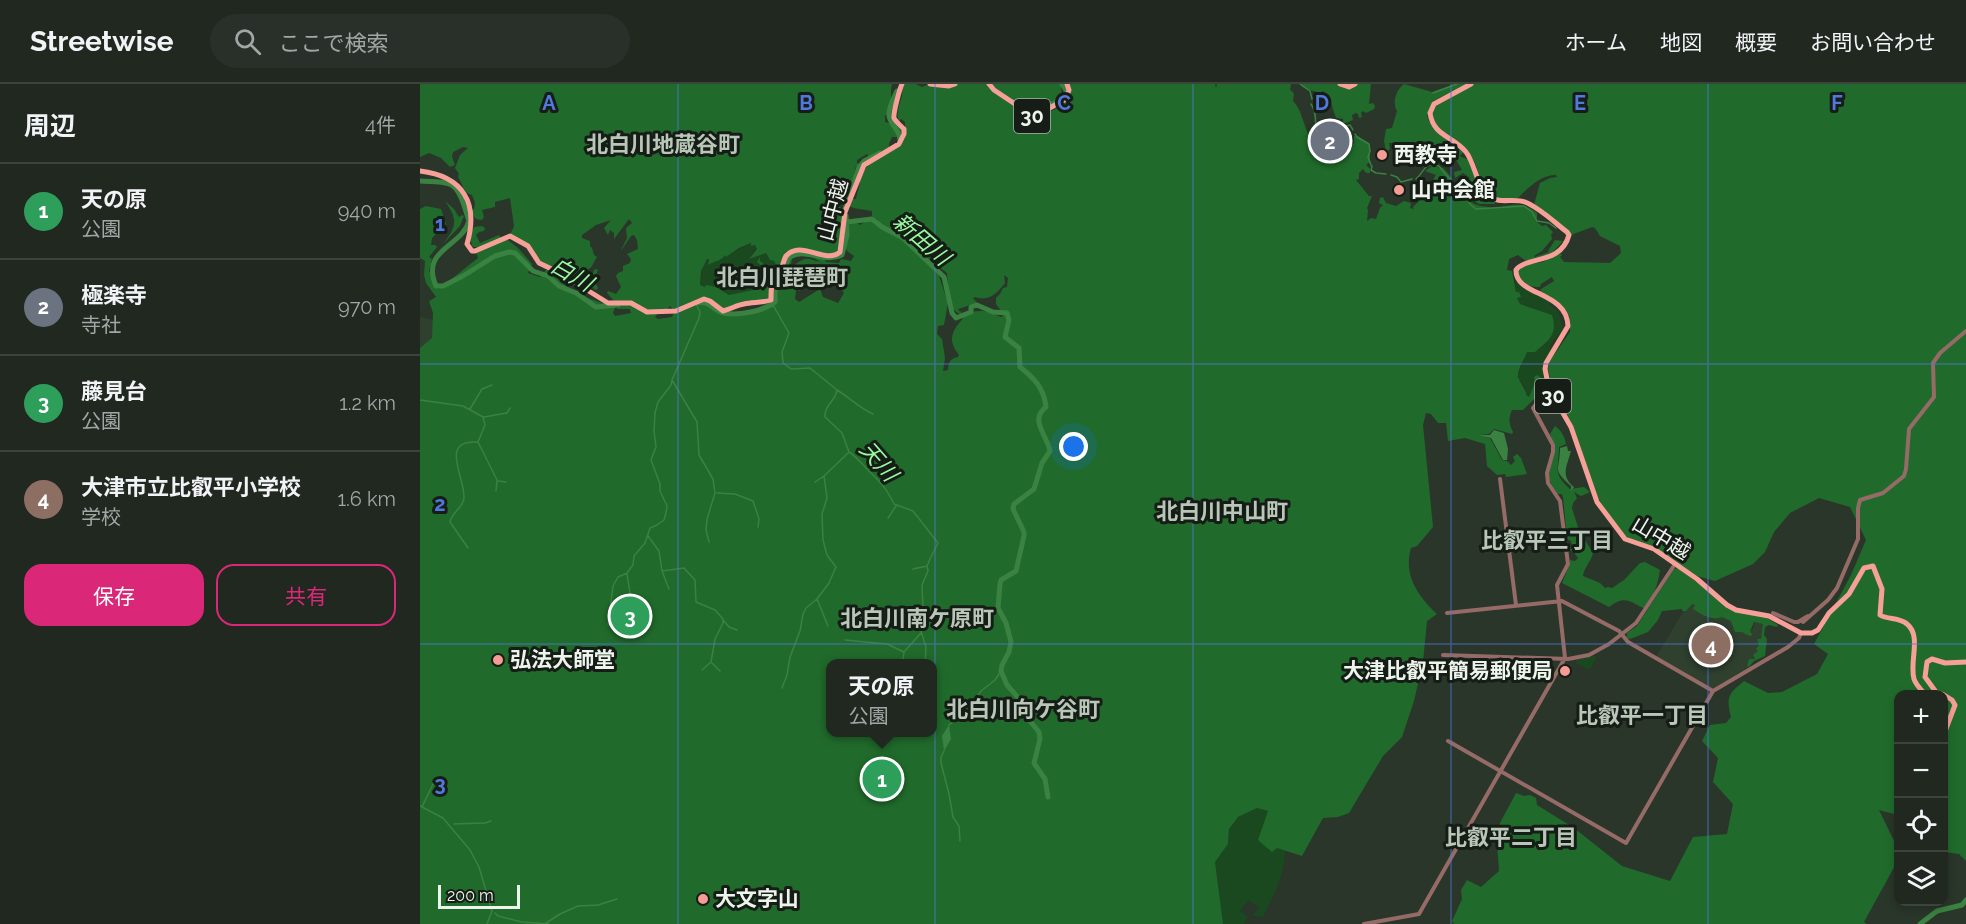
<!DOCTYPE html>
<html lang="ja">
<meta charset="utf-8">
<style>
:root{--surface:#202820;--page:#283029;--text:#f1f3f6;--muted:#a2a6a5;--line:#3d443e;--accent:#db2777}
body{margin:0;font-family:Raleway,"Noto Sans JP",sans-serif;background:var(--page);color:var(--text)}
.controls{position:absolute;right:18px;bottom:18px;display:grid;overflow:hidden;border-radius:12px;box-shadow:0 3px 9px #0003}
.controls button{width:54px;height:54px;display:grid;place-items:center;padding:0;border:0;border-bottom:2px solid var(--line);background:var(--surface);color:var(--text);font:30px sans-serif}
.scale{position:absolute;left:18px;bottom:15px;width:82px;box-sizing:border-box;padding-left:6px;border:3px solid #ecf4ec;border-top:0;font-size:16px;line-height:21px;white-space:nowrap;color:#ecf4ec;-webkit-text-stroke:4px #161c16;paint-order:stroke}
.you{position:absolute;left:654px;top:363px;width:21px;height:21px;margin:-15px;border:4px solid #fff;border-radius:50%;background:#1a73e8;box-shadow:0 0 0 9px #1a73e833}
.badge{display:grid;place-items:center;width:39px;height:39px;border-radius:50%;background:var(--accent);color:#fff;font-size:20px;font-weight:700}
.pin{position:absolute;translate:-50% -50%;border:3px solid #fff;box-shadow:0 2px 6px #0006}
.popup{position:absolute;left:406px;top:575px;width:111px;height:78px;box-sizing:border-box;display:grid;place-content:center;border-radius:12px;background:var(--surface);filter:drop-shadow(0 2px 4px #0005);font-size:20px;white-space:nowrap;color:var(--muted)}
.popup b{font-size:22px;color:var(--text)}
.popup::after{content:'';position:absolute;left:50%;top:100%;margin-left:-12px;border:12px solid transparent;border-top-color:var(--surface)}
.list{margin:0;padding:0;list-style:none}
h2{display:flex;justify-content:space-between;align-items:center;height:78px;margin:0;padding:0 24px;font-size:26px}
h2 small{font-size:20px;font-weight:400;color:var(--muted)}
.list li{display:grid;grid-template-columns:39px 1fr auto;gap:18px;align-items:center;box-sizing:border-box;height:96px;padding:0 24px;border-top:2px solid var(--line)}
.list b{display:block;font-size:22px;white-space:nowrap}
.list p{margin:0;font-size:20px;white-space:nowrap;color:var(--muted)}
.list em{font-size:20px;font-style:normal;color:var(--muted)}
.actions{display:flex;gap:12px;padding:18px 24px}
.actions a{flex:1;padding:14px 0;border:2px solid var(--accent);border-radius:18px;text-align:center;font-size:21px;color:var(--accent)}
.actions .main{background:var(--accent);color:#fff}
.icon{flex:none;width:33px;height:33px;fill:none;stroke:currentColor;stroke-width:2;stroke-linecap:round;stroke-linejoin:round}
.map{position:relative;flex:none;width:1546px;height:840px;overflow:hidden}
header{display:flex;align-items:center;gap:36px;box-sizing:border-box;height:84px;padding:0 30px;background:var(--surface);border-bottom:2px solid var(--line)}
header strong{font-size:28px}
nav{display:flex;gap:33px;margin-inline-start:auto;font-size:21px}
.search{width:420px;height:54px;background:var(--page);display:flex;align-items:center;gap:15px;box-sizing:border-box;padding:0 21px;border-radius:33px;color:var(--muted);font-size:22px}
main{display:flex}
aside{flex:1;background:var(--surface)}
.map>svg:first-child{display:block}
.built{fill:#2f402f}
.green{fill:#1a491f}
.forest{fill:#206b2b;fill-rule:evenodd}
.water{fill:#3a8241}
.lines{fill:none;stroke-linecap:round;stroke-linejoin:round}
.stream{stroke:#3a8241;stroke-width:1.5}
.river{stroke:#3a8241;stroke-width:5}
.minor{stroke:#956a67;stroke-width:4}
.major{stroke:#f6a099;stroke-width:5}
.grid{fill:none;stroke:#5178dd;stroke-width:1.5;stroke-opacity:0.55}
.poi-dot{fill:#f59c95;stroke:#161c16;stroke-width:2}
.labels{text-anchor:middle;stroke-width:6;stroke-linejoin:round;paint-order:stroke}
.shield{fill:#161c16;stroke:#acb3ac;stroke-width:1.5}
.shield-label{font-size:20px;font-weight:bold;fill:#ecf4ec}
.poi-label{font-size:21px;font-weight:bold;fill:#ecf4ec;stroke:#161c16;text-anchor:start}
.street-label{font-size:21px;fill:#ecf4ec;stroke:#161c16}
.neighbourhood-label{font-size:22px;font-weight:bold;fill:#b9c7b9;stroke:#161c16}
.water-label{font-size:22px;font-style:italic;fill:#99f99f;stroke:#161c16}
.grid-label{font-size:20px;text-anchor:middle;font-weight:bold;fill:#5178dd;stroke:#161c16;stroke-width:6;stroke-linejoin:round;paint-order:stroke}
</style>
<header>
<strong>Streetwise</strong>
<div class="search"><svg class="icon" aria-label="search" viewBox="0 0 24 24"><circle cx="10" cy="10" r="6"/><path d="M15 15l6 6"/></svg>ここで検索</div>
<nav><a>ホーム</a><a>地図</a><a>概要</a><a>お問い合わせ</a></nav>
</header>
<main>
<aside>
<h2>周辺<small>4件</small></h2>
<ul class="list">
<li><span class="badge" style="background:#2e9e5b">1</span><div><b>天の原</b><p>公園</p></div><em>940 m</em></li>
<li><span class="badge" style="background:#6b7280">2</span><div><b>極楽寺</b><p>寺社</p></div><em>970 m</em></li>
<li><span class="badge" style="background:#2e9e5b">3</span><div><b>藤見台</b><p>公園</p></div><em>1.2 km</em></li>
<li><span class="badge" style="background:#8d6e63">4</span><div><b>大津市立比叡平小学校</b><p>学校</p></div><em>1.6 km</em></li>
</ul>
<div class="actions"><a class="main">保存</a><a>共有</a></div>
</aside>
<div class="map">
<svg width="1546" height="840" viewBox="0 0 1546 840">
<rect width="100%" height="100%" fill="#2a362a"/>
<path class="built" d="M0 233 13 236 14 249 13 255 0 266Z
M1269 518 1312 536 1317 548 1333 545 1335 538 1344 540 1339 567 1327 584 1293 605 1236 573Z"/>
<path class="green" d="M332 159V162L335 160 337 165 332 168 330 175 333 172 346 169 350 176 361 181 360 186 355 184 356 187 352 193 347 181 340 177 338 178 344 183 338 206 309 211 296 203H286L280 201C282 191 280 181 289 174L287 180C292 178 302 177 304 171 314 170 323 162 332 159Z
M1095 197 1131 218 1129 221 1138 227 1142 241V246L1129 263H1133L1122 282 1126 303 1115 314 1122 303 1115 299 1109 313 1107 312 1105 303 1099 295 1098 290 1107 267 1132 231 1100 220 1097 214 1101 213 1096 208Z
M1175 572 1176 574 1170 586 1156 579 1157 576Z
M837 724 848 727 857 764 865 766C865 791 854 811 843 833L833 832 839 823 828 816 820 827 828 833 823 840H803L795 778 808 760 809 745 818 733Z"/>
<path class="forest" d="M0 0H472L471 6V17L474 20 469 31H465V38L469 39 471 36H473L483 47 477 53H472L469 60V64L449 73 447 70 437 76V79L442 81 439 84 436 82 434 90 438 91 437 95 433 94V105L427 118 424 115H421C419 121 420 125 424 131L421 164 415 170 374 167 361 181H356L354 177 350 176 346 169 329 175 337 165 335 161 331 162V159L319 164 306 173 305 171C302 177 292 178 288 181L289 175H287L281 187 280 201 285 203 286 201 296 203 309 211 338 205 344 184 337 178 340 173V177C347 182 350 184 352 192L356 187 355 181 360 186 350 199 349 214 306 226 286 215 254 227 250 222 246 226 228 227 211 218H195L187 209 188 207 196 210 201 203 196 192 198 189 203 187V182L210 179 211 175 207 170 218 165 217 156 214 151 211 152 200 168 207 154 206 144 212 139 209 135 194 155V149L190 146 188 151 184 144 191 136 176 141 162 151V154L170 157V162L172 164 174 171 177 173C171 181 175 183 163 188L161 193 171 191 175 185 178 186 174 196 171 198 177 201 178 205 175 206 171 202 154 197 155 193 122 179 109 161 90 151 94 142 90 114 75 118V123L62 126 64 133 62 136C55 136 53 133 51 126L54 125 55 119 52 111C43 109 43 100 38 93L39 90 35 84 40 71 48 64 43 63 33 68 32 73 35 81 30 83 21 74 9 69 0 73Z
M485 0H496L502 3 509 0H641L642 15 628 25 613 30 576 10 610 33C621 32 643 24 649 14 651 10 650 5 649 0H795L796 4 797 0H871L870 6 872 7 874 10 873 17C883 27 883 43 891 55H895L901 64 920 71 934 59V52H938L950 61V78L946 81 950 85V89H946L943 85 939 89V95L936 96 949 112H952L947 124 948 126 947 137 951 134 956 135 960 124 963 121 959 119 960 114 963 113 966 119 976 122 984 117 991 119 990 124 994 125 993 123 1001 115 1016 91 1005 87 1012 82 1023 84C1040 100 1041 122 1069 123L1071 124C1091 123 1099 115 1117 129V138L1122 142 1126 141 1133 148 1131 151 1132 155 1122 167 1114 172 1115 173 1129 168 1128 167 1135 156 1143 157 1131 170 1106 177 1098 171 1089 175 1087 186 1092 187 1096 208H1099L1101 213 1097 214 1100 220 1132 231C1138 251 1129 256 1115 268H1107C1105 274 1097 286 1098 293 1100 299 1105 304 1107 312L1109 313 1115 299 1114 293 1117 291 1121 294 1122 303 1115 314 1103 326H1092C1088 335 1089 340 1093 348L1092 350 1074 345 1069 350 1059 351 1070 354 1082 376 1087 377 1091 381 1095 377 1093 373 1097 370 1101 374 1107 390 1086 393 1085 390 1077 391 1067 382 1065 360 1045 354 1028 357 1026 339H1018L1011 330 1006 329 1003 341 1013 443 997 462 991 464C983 491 998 512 1017 530L1007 537 1003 578 994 617 982 653 963 672 929 729 918 733 903 734 882 772 857 764 852 768 838 756 848 727 837 724 818 733 809 745 808 760 795 778 803 840H0V264L12 254 13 229 9 217 16 213 6 199 4 191 5 177 0 174V125L6 122 21 125 26 140 12 154 11 161H15L17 163 9 173 12 175 9 187 19 205 58 174 56 168 85 154 98 164 112 180 108 189 120 193 127 185C135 189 136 193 141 198 153 209 181 221 196 221L193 229 195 232 211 229 210 225H197L199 221 209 220 238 229 235 233 238 235 252 233 254 228C262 225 277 215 286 217 295 220 302 229 312 231 327 234 339 222 352 217 352 206 354 192 364 186 367 184 370 184 373 182 385 173 386 173 400 178L394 174 381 171 372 175 371 180 366 182C375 163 389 171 405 175L406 178 419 179 421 175 431 177 434 172 427 167 425 161 427 138 434 137 440 141 452 133 458 136 452 132V127C444 125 437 126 429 122L433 115H436L440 99 439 97C450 68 469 76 485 54V38L481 35 479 37C474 26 484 16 482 4ZM472 144 489 151C489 159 499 162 501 169L527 189C529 204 524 223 540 230L542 228 539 227 538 225 557 219 553 214 555 213C569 218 577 209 585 199L584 191 588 194 587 203 583 204 580 210 576 214V220L584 231 581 233C569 227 561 225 547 229 536 244 524 252 539 271L538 273C529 275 529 278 528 286L523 287 525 274 522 255 517 250 518 242 524 241 528 219 519 192 484 153 478 149 473 150 469 146ZM400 178 409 185 412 190 408 192 392 183C381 186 377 194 377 205L380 207 383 202 382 199 392 193 399 195 403 199 415 195 424 209 418 219 403 213 400 205 379 218 375 215 378 190 385 181H392L408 190 409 188ZM411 580H513V648H411Z
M880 0H918L922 3 937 0H951L949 20 953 19 955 22 954 25 946 29 943 27 941 29 942 33 939 34 938 30 936 29 932 31 933 36 923 40V35L916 34 910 16 903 7 900 9C893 6 883 6 880 0Z
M984 0 1012 8 1034 0H1047L1013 17 1007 32C1012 49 1029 56 1042 67L1043 69 1039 72 1049 76 1059 100 1075 118V120H1059L1048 113V107L1045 101 1050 94 1043 89 1035 94 1034 88 1042 86C1035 73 1030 67 1017 60L1009 63 1007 73 1004 74 996 81 982 77 976 69 974 59H969L970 65 966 68 964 57 966 45 972 44 977 27C972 18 976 6 984 0Z
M1054 0H1546V777L1539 770 1524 768V610H1478V731L1459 726 1478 765V776L1444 838 1447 840H1034L1032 837 1042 815 1041 806 1047 796 1061 803 1079 787 1077 758 1080 739 1096 709 1104 712 1110 711 1116 714 1117 721 1154 744 1202 782 1250 797 1273 753 1307 750 1313 720 1293 698 1298 674 1282 657 1290 641 1306 639 1311 633C1306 613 1308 610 1324 597L1348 609 1362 608 1397 590 1408 570 1394 560 1431 491 1446 456 1430 423 1399 414 1370 429 1354 448 1345 468 1333 480 1295 497 1277 492 1232 462 1213 457 1202 450 1186 428 1176 410 1153 342 1132 305 1128 285 1129 278 1150 248V234L1142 223 1120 208 1121 205 1134 197 1132 193 1121 200 1120 203C1107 203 1103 199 1096 189L1102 182 1123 178 1139 168 1142 171 1140 173 1144 178 1190 179 1201 169 1200 162 1180 152 1175 144 1172 143 1151 151 1114 121 1120 99 1130 94 1137 93 1136 91C1120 91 1108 104 1097 115 1090 115 1079 117 1073 113 1058 105 1061 85 1051 72 1041 58 1003 46 1014 23Z
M25 117 34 125 39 133 42 131 44 132 40 142 23 160C37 142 38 136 25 117Z
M62 142 65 144 64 147 59 148 56 151 60 159 79 151 81 154 60 163H53C49 155 50 150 54 143Z
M1135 342C1141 346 1145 353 1146 360L1139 363C1139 384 1132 389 1150 405L1164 403 1170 408 1161 412 1154 408 1157 414 1153 419 1152 424 1161 453 1165 456 1173 469C1171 478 1164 483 1163 492L1180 499 1185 504 1188 503 1192 504 1204 496 1220 479 1225 478 1240 486C1238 501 1233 513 1225 525 1209 517 1205 511 1189 523L1142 499 1150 480V476L1155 477 1158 474 1155 470V467L1147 466V462L1152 461 1151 457 1147 455 1143 413 1142 410H1138C1133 404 1128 396 1128 388 1128 373 1136 366 1130 350Z
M1258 484 1310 524 1344 532 1358 541 1357 543 1349 541 1345 543 1344 551 1347 555 1345 572 1334 577 1329 583 1327 582 1329 575H1335L1333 571 1338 567 1336 565 1339 561 1337 555H1341L1343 540 1334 538 1330 547 1332 550 1331 552 1327 551 1322 548H1315L1311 537 1302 533C1291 537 1283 531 1273 525L1275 521 1272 520 1266 527H1262V525L1242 527 1238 536 1228 548 1210 555 1207 554V549L1217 542 1254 485Z"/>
<path class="water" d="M1074 346 1084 349 1088 365 1087 376H1083L1071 354 1058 351H1070Z
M1147 362 1148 367H1151C1147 382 1140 392 1154 403L1151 407V402C1131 384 1140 387 1140 364Z
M529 641 531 655 524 667 522 652Z"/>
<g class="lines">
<path class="stream" d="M880 0 890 7 892 15
M1013 9 1037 0
M891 20C898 30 894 39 897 50L905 51
M935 50 937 53 949 60 950 67 948 73 951 81
M908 51 918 49 922 43 930 41 933 46
M952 82 951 86 956 89 966 90
M971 91 977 93 981 98 992 95
M996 95C1006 87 1002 78 1019 82L1051 121 1056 125 1104 122 1112 128 1117 137 1129 139 1136 144
M276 220 280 228 279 234 252 296 277 338 279 371 293 395 295 409 287 435 286 446 289 458
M353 221 369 249 362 268 363 279 371 285 390 284 417 306C416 317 404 321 405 333L422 349 429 368C437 373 440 378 447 385 461 399 465 402 474 420L493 427 518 459 510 475 507 482 508 487 502 501 503 524 500 544 506 563 505 580
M417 306C429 313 439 324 453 330
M0 316 43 322 63 333 65 341 58 358 77 396 76 407
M50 325 62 305 72 301
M64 333 87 329 90 324
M78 397 86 398
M395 398 404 392 428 369
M297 409 315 410 333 417 339 435 338 443
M468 434 476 422
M228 452 239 467 242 487 249 505
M48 464 30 438C32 428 43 424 44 414 45 393 19 356 57 358
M493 485 507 482
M242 487 264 484 275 496 276 518 295 526 303 535V539L295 555 291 578 282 586
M397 515 408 542
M303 536 309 543 317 546
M188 541 193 502 198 493 207 489
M213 548C216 528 209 509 207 489L213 481 214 472 225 459 230 444 237 441 244 436 246 429 247 422 240 407V400L231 376 236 363 234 347 235 329 238 318 251 301 252 296
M425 556 467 560 484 568 501 549
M483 576 484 568
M292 579 300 587
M362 604 367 591 370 573 380 547 383 530 386 524 397 515 409 499 416 483 407 471 403 456 402 430 407 414 404 392
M529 641 550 624 561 607 575 596 581 587
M524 667 521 673V679L529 710 533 733 539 742 540 757
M0 722 23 734 50 766 59 783 72 827 67 840
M2 723 13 700
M65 739 71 737
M34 740 64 739
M75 829 78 832 102 838 129 840
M126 839 140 830 158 822 178 821 197 815"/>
<path class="river" d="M477 7C474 14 468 24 469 32 471 42 480 46 480 56
M628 23 646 12V6L642 0
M0 97C9 98 20 97 29 100 41 104 45 126 49 137 42 163 0 165 16 202H23L43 192 75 172 89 168 95 169 113 187 128 192 139 202 156 209 176 223 198 221
M424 128 439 83 444 77 460 69
M427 138 452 135 462 143 483 154 524 193 532 229 536 234 551 228V223L557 221 573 228 587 229 589 236 585 253 599 264 600 283C614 294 624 304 626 323 609 336 627 351 630 367L622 379 614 405 594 420 593 425 604 448V452L596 487 581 496 580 500 578 524 586 539 591 558 589 568 582 581 581 587 587 601 601 617 605 631 619 648 620 655 614 679 625 695 628 713
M278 219C290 216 293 227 304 229 317 232 345 227 355 218V202L363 192 365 183 369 173C386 163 404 180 422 171L427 151 426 132
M1500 840 1517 827 1542 821 1546 816"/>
<path class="minor" d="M1080 395 1096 521
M1027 529 1142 517 1199 547 1208 558 1293 607
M1353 529 1374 538H1378L1388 532
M1383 538 1408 516 1417 504 1438 455V424L1440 416 1463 409 1484 392 1486 385 1489 345 1514 313 1513 279 1520 269 1546 247
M1023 571 1148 575 1169 571 1189 560 1216 539 1255 480
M1028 657 1206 759 1293 607 1368 563 1379 554 1381 549
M944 840 999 830 1145 574 1137 501 1148 480 1140 417 1128 399 1127 389 1133 368V361L1113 324 1129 305"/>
<path class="major" d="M510 0 529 2 535 0
M569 0 574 6 613 32 617 31 646 15 649 6 647 0
M920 0 929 3 935 0
M1051 0 1014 20 1010 29C1013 52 1033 52 1046 68 1055 79 1058 107 1069 113 1079 120 1094 114 1105 118 1120 124 1134 138 1147 148L1149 151C1141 181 1106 172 1096 186 1095 212 1147 207 1148 242L1126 279 1125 285 1129 305 1151 343 1177 418 1205 455 1234 465 1277 495 1307 521 1316 526 1349 532 1381 549H1392L1398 546 1409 529 1429 510 1444 484 1453 482 1462 505 1460 531C1468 536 1479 533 1487 540 1502 552 1489 578 1494 595 1496 601 1501 606 1505 610
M0 87C43 92 59 119 47 160L52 167H55L90 152 108 162 119 179 138 188 188 219H211L227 228 256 227 284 215 290 217 303 227C311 225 317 221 324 220 333 218 342 219 351 216 351 196 352 201 361 185 363 181 364 175 366 172 381 155 405 181 420 168L425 128 444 81 479 60 484 50V45C481 42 476 38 474 34 473 29 480 4 482 0
M1522 610 1516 608 1505 593 1507 578 1512 575 1525 579 1546 578
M1524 611 1532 616 1535 621 1524 650"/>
</g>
<path class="grid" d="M258 0V840M515 0V840M773 0V840M1031 0V840M1288 0V840M0 280H1546M0 560H1546"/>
<g class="poi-dot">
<circle cx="962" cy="71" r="6"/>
<circle cx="979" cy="106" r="6"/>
<circle cx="78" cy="576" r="6"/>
<circle cx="1145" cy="587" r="6"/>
<circle cx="283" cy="815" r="6"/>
</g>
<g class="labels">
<g class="shield">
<rect x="594" y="15" width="36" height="34" rx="4.5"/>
<rect x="1115" y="295" width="36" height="34" rx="4.5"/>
</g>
<g class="shield-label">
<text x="612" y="39">30</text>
<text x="1133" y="319">30</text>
</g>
<g class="poi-label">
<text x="974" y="78">西教寺</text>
<text x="991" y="113">山中会館</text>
<text x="90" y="583">弘法大師堂</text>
<text x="1133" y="594" text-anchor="end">大津比叡平簡易郵便局</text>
<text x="295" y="822">大文字山</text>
</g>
<g class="street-label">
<text transform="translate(413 126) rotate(-75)" y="7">山中越</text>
<text transform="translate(1241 454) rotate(31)" y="7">山中越</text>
</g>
<g class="neighbourhood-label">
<text x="243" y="68">北白川地蔵谷町</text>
<text x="362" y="201">北白川琵琶町</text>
<text x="802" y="435">北白川中山町</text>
<text x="1127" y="464">比叡平三丁目</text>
<text x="497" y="542">北白川南ケ原町</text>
<text x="603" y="633">北白川向ケ谷町</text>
<text x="1222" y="639">比叡平一丁目</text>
<text x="1091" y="761">比叡平二丁目</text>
</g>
<g class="water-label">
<text transform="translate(502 155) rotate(41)" y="8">新田川</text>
<text transform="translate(152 190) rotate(30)" y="8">白川</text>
<text transform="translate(459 377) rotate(49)" y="8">天川</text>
</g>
</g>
<g class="grid-label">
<text x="129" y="26">A</text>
<text x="386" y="26">B</text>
<text x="644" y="26">C</text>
<text x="902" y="26">D</text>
<text x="1160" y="26">E</text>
<text x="1417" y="26">F</text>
<text x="20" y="147">1</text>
<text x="20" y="427">2</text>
<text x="20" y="707">3</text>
</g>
</svg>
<div class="controls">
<button>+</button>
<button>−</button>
<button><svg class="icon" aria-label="locate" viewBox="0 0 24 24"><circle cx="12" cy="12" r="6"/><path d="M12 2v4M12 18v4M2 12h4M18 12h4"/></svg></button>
<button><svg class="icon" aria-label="layers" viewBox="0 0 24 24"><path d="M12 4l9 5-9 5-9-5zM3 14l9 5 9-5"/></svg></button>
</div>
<div class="scale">200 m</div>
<div class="you"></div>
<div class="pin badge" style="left:462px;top:695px;background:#2e9e5b">1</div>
<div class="popup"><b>天の原</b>公園</div>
<div class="pin badge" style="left:910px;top:57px;background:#6b7280">2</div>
<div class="pin badge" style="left:210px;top:532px;background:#2e9e5b">3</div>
<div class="pin badge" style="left:1291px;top:561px;background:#8d6e63">4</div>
</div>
</main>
